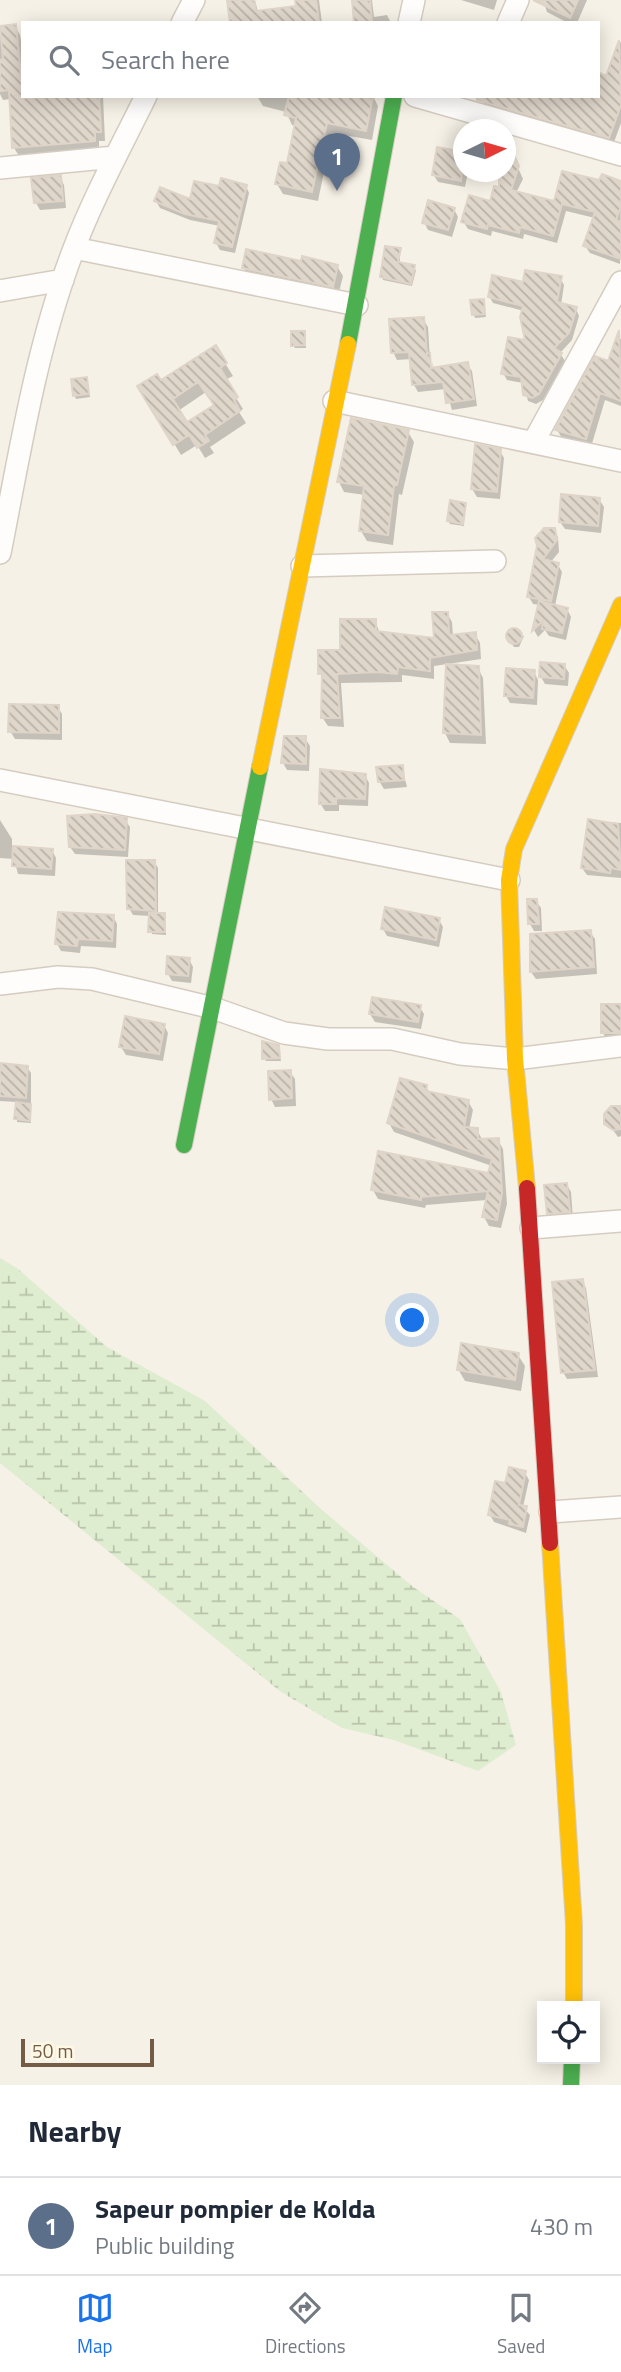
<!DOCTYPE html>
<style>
:root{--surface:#fff;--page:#f2f2f3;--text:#1f2937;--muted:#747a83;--line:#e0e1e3;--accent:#1a73e8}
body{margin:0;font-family:"Titillium Web",sans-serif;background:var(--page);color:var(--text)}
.controls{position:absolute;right:21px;bottom:21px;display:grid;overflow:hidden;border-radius:0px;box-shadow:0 4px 18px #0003}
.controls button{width:63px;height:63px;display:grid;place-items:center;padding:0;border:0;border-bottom:2px solid var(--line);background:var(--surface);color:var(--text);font:35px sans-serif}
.compass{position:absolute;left:453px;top:119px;width:63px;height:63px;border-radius:50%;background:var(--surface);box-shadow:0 4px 18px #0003;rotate:85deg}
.scale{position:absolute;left:21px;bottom:18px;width:133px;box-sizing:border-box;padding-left:7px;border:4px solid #735b46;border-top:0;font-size:19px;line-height:24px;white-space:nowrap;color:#735b46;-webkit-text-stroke:5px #fff8e5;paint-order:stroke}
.you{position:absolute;left:413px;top:1321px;width:24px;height:24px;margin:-18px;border:5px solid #fff;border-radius:50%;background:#1a73e8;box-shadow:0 0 0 10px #1a73e833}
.badge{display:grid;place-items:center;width:46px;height:46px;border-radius:50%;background:var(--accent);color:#fff;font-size:23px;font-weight:700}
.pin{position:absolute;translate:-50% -58px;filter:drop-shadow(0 2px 4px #0008)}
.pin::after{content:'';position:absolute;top:37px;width:24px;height:21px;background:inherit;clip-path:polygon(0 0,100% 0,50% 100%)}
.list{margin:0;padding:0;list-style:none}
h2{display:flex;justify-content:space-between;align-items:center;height:91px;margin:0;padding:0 28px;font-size:30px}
h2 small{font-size:23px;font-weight:400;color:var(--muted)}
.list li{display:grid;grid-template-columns:46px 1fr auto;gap:21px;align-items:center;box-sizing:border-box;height:98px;padding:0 28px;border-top:2px solid var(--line)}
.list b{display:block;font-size:26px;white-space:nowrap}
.list p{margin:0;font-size:23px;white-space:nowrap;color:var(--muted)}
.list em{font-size:23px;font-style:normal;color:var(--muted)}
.icon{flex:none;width:38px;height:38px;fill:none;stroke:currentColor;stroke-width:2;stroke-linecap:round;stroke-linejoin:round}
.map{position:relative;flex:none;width:621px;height:2085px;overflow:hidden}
.search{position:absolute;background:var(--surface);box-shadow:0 4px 18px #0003;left:21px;right:21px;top:21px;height:77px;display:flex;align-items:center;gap:18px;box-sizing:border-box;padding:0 24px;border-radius:0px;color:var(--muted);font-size:26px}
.sheet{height:189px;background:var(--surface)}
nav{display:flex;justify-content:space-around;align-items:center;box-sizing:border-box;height:98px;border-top:2px solid var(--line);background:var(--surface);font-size:19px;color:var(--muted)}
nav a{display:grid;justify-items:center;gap:4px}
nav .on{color:var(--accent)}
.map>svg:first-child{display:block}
.wetland{fill:url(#wetland-marsh)}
.shadow{fill:#0003;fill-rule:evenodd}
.building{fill:url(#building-back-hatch);stroke:#dfd4c8;stroke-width:2;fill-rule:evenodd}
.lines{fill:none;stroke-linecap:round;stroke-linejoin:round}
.street-casing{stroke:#d5ccc1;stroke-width:24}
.fast-casing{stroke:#d6cdc2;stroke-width:18}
.slow-casing{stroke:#d6cdc2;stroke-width:18}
.jam-casing{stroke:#d6cdc2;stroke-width:18}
.street{stroke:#fefdfb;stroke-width:21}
.fast{stroke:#4caf50;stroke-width:16}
.slow{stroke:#ffc107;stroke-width:16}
.jam{stroke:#c62828;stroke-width:16}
</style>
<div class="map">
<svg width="621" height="2085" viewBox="0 0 621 2085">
<defs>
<pattern id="wetland-marsh" width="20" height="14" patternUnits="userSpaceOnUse" patternTransform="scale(1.75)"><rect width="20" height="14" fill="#deedcf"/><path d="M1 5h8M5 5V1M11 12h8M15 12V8" fill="none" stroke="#b8c3aa"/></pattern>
<pattern id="building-back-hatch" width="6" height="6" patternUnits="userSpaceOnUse" patternTransform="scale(1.75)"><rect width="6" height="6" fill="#e0d7cb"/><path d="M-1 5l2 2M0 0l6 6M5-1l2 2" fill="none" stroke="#bab1a7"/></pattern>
</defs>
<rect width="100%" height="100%" fill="#f6f1e6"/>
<path class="wetland" d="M0 1258 17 1268 107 1347 205 1401 321 1509 412 1586 460 1619 501 1692 516 1745 478 1771 394 1740 342 1728 281 1692 0 1463Z"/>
<path class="shadow" d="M229 0H255L258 12 298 7 297 0H319L322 23H232Z
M354 0H372L374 17 387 15 391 23H343L355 21Z
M461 0H497L494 10Z
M543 0H587L577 23H568L547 12Z
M15 26 20 35 23 53V96H29V99L103 96 105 141H99V149L19 156 14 148 11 99 3 100 0 94V27Z
M621 41V123L613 145 488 109 483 101 598 96Z
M257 96H373L378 106 372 140 332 133 318 201 283 194 277 184 288 165 296 126 292 125 286 112 263 106Z
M463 154V172H468L465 187 438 182 433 174Z
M509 160 516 163 523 179 516 193 555 204 600 182 621 183 620 264 590 253 585 246 595 218 566 211 557 243 524 234 523 239 492 231 491 236 468 229 463 221 491 203 501 189 502 172H505V161Z
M60 177 64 185 66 208 40 210 36 203 33 180Z
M246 186 249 193 235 253 220 250 216 243 220 226 190 220 160 208 156 201 191 202 220 188Z
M454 209 458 217 452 237 428 230 424 222Z
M400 250V264L416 270 412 286 383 280 382 277Z
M302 263 337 266 343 276 338 296 250 278 244 268Z
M560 278 564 285 561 305 576 309 579 316 572 340 560 353 565 361 543 400 536 404 528 401 523 383 507 380 503 373 527 342 524 311 493 303 489 296 524 284Z
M483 301 486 317 475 318 474 315Z
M423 319 428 327 431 377 434 376 432 361 434 369 467 364 472 371 477 406 452 410 446 389 418 392 414 385 411 359 397 360 393 352Z
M304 332 306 348H295L293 345Z
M618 338 621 339V406L605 400 591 447 562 438 557 430 609 363Z
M215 347 233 376 225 380 243 409 239 412 246 423 210 447 214 453 205 458 197 445 181 455 140 387 161 382ZM206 392 215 406 186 424 178 411Z
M86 379 90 397 76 399 74 395Z
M408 432 414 442 402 495 399 494 393 545 367 541 361 531 365 495 344 492 339 482Z
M500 451 504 458 500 499 477 497 472 489Z
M599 499 604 507 601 533 565 529 560 522Z
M465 505 464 526 450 524 448 521Z
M545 530H554L558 537 559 552 550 563 558 565 562 572 555 606 567 609 571 617 566 640 549 636 545 630 538 637 534 630 540 605 533 604 529 597 539 546 538 535Z
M447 613 452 622 453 636 475 634 480 643 481 659 434 666V679L402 675V682L341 683 344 727 328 726 322 717 324 680 320 674 342 652 375 620 380 634 436 640Z
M512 631 524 636 519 647H514L509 640Z
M564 665 569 673 568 686 545 684 541 677Z
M478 668 483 678 486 744 450 743 445 733Z
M534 672 538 680 537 705 510 703 506 696Z
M58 707 62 714V740L15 739 10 731Z
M305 738 310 746 309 771 287 770 283 763Z
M402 767 407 787 384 789 379 781Z
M365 775 369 783 368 806 339 805V811H325L320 803Z
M0 820 12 839V848L52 850 56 858 55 876 18 874 14 859 0 858Z
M125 820 130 827 128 857 75 854 70 847Z
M590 821 621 823V878L587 875 582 868Z
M154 861 158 868V915L166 918V935L152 934 150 916 133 915 129 908Z
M536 901 541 908 542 931H534L530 924Z
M113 916 117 924 116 948 81 946 80 953 61 951 57 944Z
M439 920 443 927 439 947 387 936 383 929Z
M590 932 595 939 597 974 536 979 531 972Z
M189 959 193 967 191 983 172 981 168 974Z
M621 1005V1039L607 1040 603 1033Z
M419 1006 424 1014 421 1029 375 1022 370 1014Z
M164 1025 168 1033 163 1061 126 1055 121 1047Z
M278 1047 281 1061H266L264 1058Z
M0 1065 27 1067 31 1073V1123L17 1122V1102L0 1101Z
M290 1072 295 1079 296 1106 275 1107 271 1099Z
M426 1087 430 1093 468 1101 473 1110 469 1129 477 1130 483 1141 498 1140 503 1149 507 1204 501 1228 489 1226 484 1217 487 1200 426 1205 425 1208 378 1199 373 1190 489 1175 492 1166 394 1132 389 1123Z
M621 1111V1136L618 1137 605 1119Z
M567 1185 571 1192 573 1219 553 1221 549 1213Z
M582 1281 586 1288 598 1377 567 1379 563 1372Z
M518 1355 525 1366 521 1391 465 1381 458 1369Z
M525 1473 529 1480 523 1507 530 1515 526 1533 494 1522 490 1515 507 1485Z"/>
<path class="building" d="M227 0H254L256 11 296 6 295 0H316L319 23H230Z
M352 0H370L372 23H354Z
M533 0H578L570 18Z
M16 24 23 98 99 96 101 132H95V141L12 148 9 90 0 91V60L3 59 0 26Z
M619 40 621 105 609 138 477 100V96H598V72L606 76Z
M289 96H373L366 131 327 123 312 192 275 184 280 162 287 163 296 118 284 115Z
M506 137 519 166 511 190 554 201 562 171 599 180 602 174 621 181V206L616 220 621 222V259L583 246 595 212 562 204 553 236 520 227 519 233 488 225 487 229 461 222 469 195 490 201 494 186 499 187V172H506Z
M437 147 464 152 461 181 432 175Z
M61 175 63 201 34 203 31 178Z
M221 178 247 185 232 247 214 243 219 221 185 214 154 201 160 187 190 199 194 181 219 186Z
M428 200 455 208 448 230 422 223Z
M385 246 401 248 398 262 415 265 411 284 380 277Z
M246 249 301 261 302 256 338 265 333 287 242 268Z
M525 270 562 276 557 302 577 307 569 333 554 348 562 353 539 394 532 398 523 395 521 377 501 374 508 337 525 340 520 317 523 306 488 297 492 275 523 282Z
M484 299 485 314 472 315 470 300Z
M424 317 427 354 430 353 431 368 468 362 474 399 446 403 443 382 412 385 409 352 391 353 389 319Z
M619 330 621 401 600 393 586 439 555 430 595 356 608 361Z
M291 331H305V345L291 346Z
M216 345 227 363 220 368 238 397 234 400 240 411 205 435 209 441 197 448 189 435 173 445 137 386 157 374 161 380ZM198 382 214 405 187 422 173 399Z
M87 377 89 394 73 396 71 379Z
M351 418 409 430 397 485H394L388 535 359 531 364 486 337 482Z
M475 444 501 449 497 492 471 489Z
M561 494 600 498 598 526 559 522Z
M450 500 466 503 463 524 447 521Z
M544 528H555L557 540 543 559 559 563 551 601 527 597 537 546 535 538Z
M539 601 568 608 562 633 542 629 543 621 532 631Z
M432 612H448L449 635 476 632 477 650 430 658V671L398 667 397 674 376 672 337 674 340 718H321L322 674H318V650H340V619H376V631L434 638Z
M506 636a8 8 0 1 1 16 0a8 8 0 1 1-16 0Z
M540 662 565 664 564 679 539 677Z
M446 664 479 666 481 735 443 733Z
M506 668 535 670 533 698 504 696Z
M9 704 59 705V733L8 732Z
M284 736H306V764L281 763Z
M403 765 404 780 378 782 376 767Z
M320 769 366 774 365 799 336 798V804H319Z
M95 814 127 818 125 850 69 847 67 816Z
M588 819 618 824 621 870 611 868 610 873 581 868Z
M13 846 53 849 51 869 12 866Z
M126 860H155L156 911 127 909Z
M527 899H537L539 924H528Z
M385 907 440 918 436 940 381 929Z
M58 912 114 915 112 941 78 939 77 946 55 944Z
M149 913H165V932H148Z
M591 930 594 967 530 972V934Z
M167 956 190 958 188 976 166 974Z
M372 997 421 1005 418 1022 369 1014Z
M601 1004H621V1033H601Z
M125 1016 165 1024 159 1054 119 1047Z
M262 1041 279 1045 280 1058 262 1059Z
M0 1063 28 1066 26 1098 0 1096Z
M291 1070 292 1098 269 1100 268 1071Z
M400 1078 427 1085 426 1091 469 1100 464 1127 478 1128V1139L499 1138 502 1193 497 1220 482 1217 488 1191 421 1197V1200L371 1190 378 1151 488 1173 492 1159 387 1123Z
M16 1102 31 1104 30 1121 14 1119Z
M611 1106H621V1129L613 1130 604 1124V1114Z
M567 1183 570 1212 547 1214 544 1185Z
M583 1279 595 1370 561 1373 552 1282Z
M461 1343 519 1353 515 1380 457 1370Z
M509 1467 526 1471 519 1505 527 1506 523 1527 509 1524 510 1520 488 1515 495 1481 505 1483Z"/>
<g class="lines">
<defs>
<path id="street" d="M182 23 194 0
M409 23 414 0
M508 23 518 0
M415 96 621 155
M0 168 115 157
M74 248 357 305
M0 291 63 280
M334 401 621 461
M534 441 621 282
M0 553C20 452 36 348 73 251 93 198 121 147 146 96
M302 566 495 561
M0 780 509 880
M0 984 58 977 92 979 213 1008 284 1033 328 1039H392L460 1054 515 1059 621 1046
M531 1228 621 1221
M550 1512 621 1507"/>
<path id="fast" d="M348 344 394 96
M184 1145 260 767
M571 2085 572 2059"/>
<path id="slow" d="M260 767 348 344
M527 1188 515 1059 509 880 514 849 621 605
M550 1543 574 1925V2006"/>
<path id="jam" d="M527 1188 550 1543"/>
</defs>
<use href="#street" class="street-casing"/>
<use href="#fast" class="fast-casing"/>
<use href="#slow" class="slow-casing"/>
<use href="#jam" class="jam-casing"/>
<use href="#street" class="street"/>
<use href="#fast" class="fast"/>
<use href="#slow" class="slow"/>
<use href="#jam" class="jam"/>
</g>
</svg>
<div class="controls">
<button><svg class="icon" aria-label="locate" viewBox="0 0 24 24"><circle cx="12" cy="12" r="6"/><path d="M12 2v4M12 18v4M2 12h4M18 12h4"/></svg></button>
</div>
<svg class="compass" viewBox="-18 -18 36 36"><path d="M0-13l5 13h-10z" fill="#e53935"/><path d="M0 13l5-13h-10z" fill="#747a83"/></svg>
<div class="scale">50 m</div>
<div class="you"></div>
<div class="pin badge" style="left:337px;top:191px;background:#5c6f8a">1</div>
<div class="search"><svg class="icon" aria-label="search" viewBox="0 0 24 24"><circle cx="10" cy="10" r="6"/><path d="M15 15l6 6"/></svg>Search here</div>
</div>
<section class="sheet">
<h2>Nearby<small></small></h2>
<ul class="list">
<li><span class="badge" style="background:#5c6f8a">1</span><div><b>Sapeur pompier de Kolda</b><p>Public building</p></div><em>430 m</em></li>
</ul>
</section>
<nav>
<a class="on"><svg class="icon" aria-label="map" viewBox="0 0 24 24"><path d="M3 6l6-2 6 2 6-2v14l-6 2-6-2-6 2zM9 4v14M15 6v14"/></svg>Map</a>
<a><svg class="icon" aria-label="directions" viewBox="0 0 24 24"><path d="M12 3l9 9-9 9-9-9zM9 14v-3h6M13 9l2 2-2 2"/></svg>Directions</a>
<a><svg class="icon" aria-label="saved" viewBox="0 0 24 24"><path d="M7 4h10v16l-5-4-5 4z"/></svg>Saved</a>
</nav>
